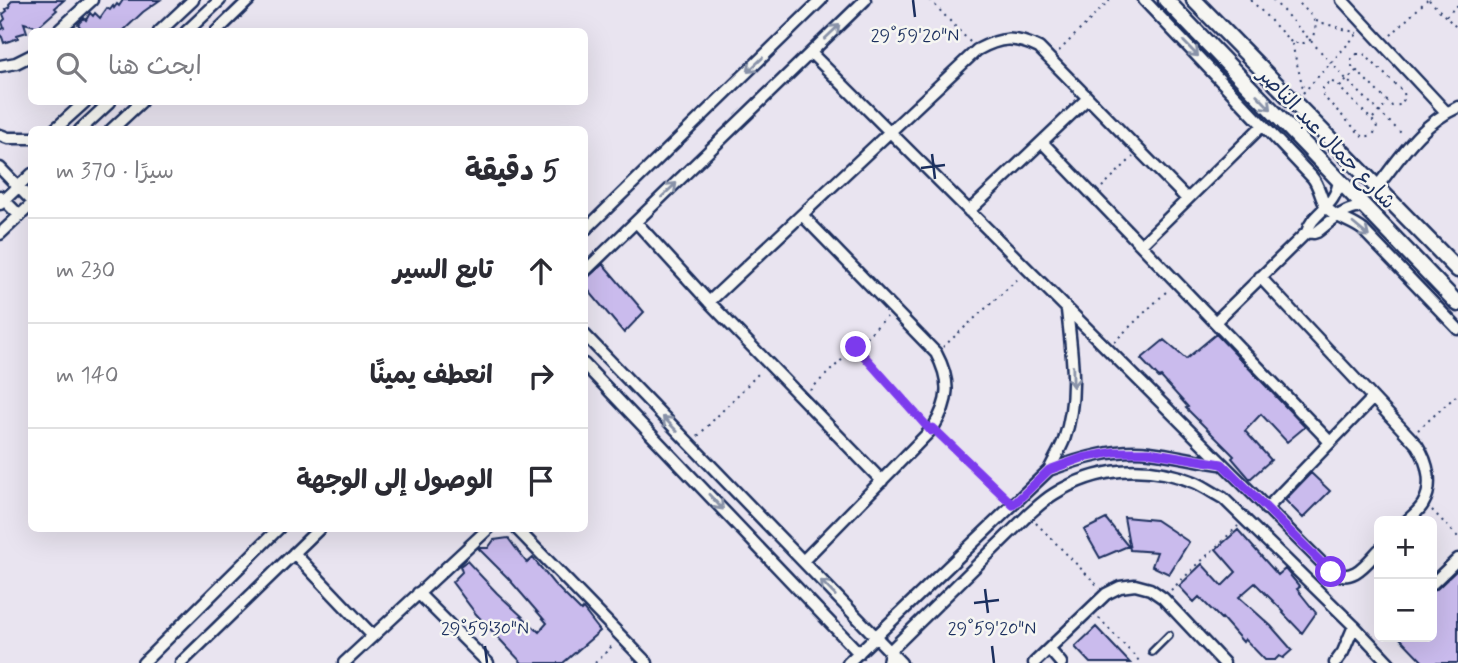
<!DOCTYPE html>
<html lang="ar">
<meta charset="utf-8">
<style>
:root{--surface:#fff;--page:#f2f2f3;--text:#2b2b33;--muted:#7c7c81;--line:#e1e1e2}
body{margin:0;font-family:Mynerve,"Playpen Sans Arabic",sans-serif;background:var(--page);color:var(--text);direction:rtl}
.controls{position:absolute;right:21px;bottom:21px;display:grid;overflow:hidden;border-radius:10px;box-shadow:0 7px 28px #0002}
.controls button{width:63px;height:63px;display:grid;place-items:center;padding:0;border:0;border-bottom:2px solid var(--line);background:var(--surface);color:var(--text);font:35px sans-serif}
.stop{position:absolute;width:21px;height:21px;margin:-16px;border:5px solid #7c3aed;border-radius:50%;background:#fff}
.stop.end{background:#7c3aed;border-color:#fff;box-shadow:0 2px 7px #0008}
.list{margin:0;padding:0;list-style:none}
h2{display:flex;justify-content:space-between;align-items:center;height:91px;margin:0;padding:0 28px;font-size:30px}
h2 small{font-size:23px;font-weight:400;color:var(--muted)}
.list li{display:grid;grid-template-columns:46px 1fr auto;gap:21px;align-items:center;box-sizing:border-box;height:105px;padding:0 28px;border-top:2px solid var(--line)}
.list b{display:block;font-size:26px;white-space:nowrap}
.list em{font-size:23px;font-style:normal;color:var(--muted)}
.icon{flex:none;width:38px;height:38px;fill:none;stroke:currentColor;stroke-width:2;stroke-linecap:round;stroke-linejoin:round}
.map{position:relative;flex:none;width:1458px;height:663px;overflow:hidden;direction:ltr}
.search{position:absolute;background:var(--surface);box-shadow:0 7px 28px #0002;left:28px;top:28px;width:560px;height:77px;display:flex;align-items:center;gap:18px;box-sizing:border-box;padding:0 24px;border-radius:10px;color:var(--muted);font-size:26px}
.panel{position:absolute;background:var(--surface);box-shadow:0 7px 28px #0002;left:28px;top:126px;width:560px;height:406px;border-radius:10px;direction:rtl}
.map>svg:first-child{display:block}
.building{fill:#cabbed;stroke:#1b2f5e;stroke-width:2}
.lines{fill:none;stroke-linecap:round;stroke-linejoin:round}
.lane-casing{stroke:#1b2f5e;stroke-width:10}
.street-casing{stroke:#1b2f5e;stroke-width:15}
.secondary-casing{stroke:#1b2f5e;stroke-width:19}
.path{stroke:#1b2f5e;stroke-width:2;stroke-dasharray:2 5;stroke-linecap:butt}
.lane{stroke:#f6f6f2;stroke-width:5}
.street{stroke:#f6f6f2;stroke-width:10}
.secondary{stroke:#f6f6f2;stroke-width:14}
.oneway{stroke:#8892a8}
.route{stroke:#7c3aed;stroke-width:9}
.ticks{fill:none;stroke:#1b2f5e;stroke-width:2.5}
.labels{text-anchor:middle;stroke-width:5;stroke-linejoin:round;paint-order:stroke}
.street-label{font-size:21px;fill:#1b2f5e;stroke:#f6f6f2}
.ticks-label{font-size:18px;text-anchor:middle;fill:#1b2f5e;stroke:#f6f6f2;stroke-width:5;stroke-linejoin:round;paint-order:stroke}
</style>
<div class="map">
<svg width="1458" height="663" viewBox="0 0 1458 663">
<rect width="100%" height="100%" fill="#e9e4f0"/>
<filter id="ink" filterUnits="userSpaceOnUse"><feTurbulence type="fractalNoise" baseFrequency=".0143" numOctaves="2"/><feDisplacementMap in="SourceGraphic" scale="14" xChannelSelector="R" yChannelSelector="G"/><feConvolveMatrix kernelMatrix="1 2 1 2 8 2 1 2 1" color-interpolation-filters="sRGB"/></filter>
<g filter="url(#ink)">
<path class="building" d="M13 0H64L55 8 57 10 38 27 24 23 27 32 17 35 18 38 4 43 2 37 0 35V30L4 28 2 22 5 19 3 14 7 11 6 9 10 7 9 4Z
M123 0H160L143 12 122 32H84L78 24 84 18 86 20 90 13 93 16 95 13 100 18 107 8 110 10 113 6 114 8 117 4 119 6Z
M603 264 644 312 624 333 584 285 587 278Z
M1216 334 1305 427 1287 442 1261 414 1245 431 1271 460 1250 479 1232 458 1234 456 1186 408 1188 407 1161 377 1159 378 1141 359 1164 340 1186 359Z
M1311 473 1330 491 1303 518 1285 500Z
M1124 517 1156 520 1189 542 1169 574 1152 566 1157 552 1130 550Z
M1106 519 1128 546 1100 558 1084 530Z
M1238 530 1278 575 1285 569 1300 587 1297 589 1316 613 1302 633 1283 613 1284 612 1255 583 1239 597 1271 626 1292 650 1283 658 1279 656 1275 660H1265L1245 639 1243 642 1222 618 1221 619 1199 597 1194 602 1179 586 1202 564 1222 586 1236 572 1216 549Z
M508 538 527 563 533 558 554 584 581 611 583 609 600 631 563 663H522L476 614 452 582 462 572 460 566 467 561 497 593 539 632 547 623 508 578 478 548H488L494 540Z
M1458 569V663H1424L1399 637H1432V591L1437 589Z
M1096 627 1130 663H1090L1075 647Z"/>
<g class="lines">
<defs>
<path id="lane" d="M1152 652 1169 635"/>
<path id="street" d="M1144 0 1312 177C1320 186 1320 199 1327 208 1335 218 1352 221 1363 230L1458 329
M1342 0 1446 112
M57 32 92 0
M159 32 193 0
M186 32 220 0
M216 32 249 0
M811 53 1331 572C1353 583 1365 565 1379 550
M0 66 16 63 32 55
M54 130 85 102
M80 130 110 102
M111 130 141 102
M0 135 8 138H32
M1042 142 1330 442
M0 168 32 201
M1377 187C1402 155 1421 124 1458 107
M0 196 20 216
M0 204 32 174
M969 211 1088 98
M802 215 936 353C951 381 950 401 933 428L803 561
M636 222 709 302 882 481
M584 231 821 0
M1307 232 1314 233 1317 232C1332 220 1344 208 1364 207
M0 234 32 204
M1141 245 1263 125
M584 272 865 0
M1260 277 1417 445C1428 462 1434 486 1423 504 1419 511 1412 516 1407 521
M709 302 977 50C1001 37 1014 36 1039 48L1187 199
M1215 322 1307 232C1312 212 1336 208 1339 180
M584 334 901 663
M584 364 859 653
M1049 470C1082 458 1115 448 1150 452 1174 455 1197 461 1220 464
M1266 509 1373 398
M516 528 647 663
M294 553 373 636
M1432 584 1458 559
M418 593 488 663
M1049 649 1061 663
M143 663 279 528
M181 663 320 528
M344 663 489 528
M848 663 1049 470C1054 460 1060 450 1064 440 1079 396 1072 355 1067 310
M888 663 890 651 1028 515C1036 508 1044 500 1054 494 1097 467 1147 463 1194 482 1204 486 1213 493 1223 498L1354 626 1389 663
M1034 663 1106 594 1120 587 1135 585 1150 589 1163 598 1224 663
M1335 663 1343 652 1354 626"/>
<path id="secondary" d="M1166 0 1458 304
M1194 0 1458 270"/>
</defs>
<use href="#lane" class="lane-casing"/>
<use href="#street" class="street-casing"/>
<use href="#secondary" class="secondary-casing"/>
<path class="path" d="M930 0 970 42
M1251 0 1292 43H1304L1310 40C1324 22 1308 13 1296 0
M1273 0 1347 80 1403 135
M1429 0 1458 29
M1446 16 1458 5
M1316 21 1357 33
M1391 35 1427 0
M1292 44 1304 92
M1059 51 1110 0
M1357 54H1364L1404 93 1405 98 1400 105 1392 106 1352 66V59Z
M1332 82 1335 83 1376 124 1377 128 1373 135 1364 137 1361 135 1323 96V88L1328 83Z
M1340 87 1356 71
M1303 93 1358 33
M1373 118 1388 102
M1102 187 1133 157
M1114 342 1168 290
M943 347 1019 278
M856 348 923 422
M810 390 887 317
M1418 430 1458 394
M940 435 1004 497
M698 436 760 372
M1432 510 1458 537
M1036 523 1099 587
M1171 590 1238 526
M1099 618 1141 663
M595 663 614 644"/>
<use href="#lane" class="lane"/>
<use href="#street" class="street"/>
<use href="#secondary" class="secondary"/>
</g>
<defs><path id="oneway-shaft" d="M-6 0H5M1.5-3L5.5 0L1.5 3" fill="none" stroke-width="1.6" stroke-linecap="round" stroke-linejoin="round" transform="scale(1.75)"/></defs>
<g class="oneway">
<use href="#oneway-shaft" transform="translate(832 32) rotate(-44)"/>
<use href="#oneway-shaft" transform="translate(1191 49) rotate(46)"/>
<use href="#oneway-shaft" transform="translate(755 65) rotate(136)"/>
<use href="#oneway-shaft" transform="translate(1264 102) rotate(46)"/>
<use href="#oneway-shaft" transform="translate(669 190) rotate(-44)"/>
<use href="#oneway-shaft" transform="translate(1361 230) rotate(40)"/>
<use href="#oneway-shaft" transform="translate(1073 377) rotate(89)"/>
<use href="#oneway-shaft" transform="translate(670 424) rotate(-134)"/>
<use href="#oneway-shaft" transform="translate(716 502) rotate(47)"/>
<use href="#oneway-shaft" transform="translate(828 588) rotate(-134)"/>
</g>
</g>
<g class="lines" filter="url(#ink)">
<path class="route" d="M856 347 931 431 933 428 1013 505 1049 470 1082 458 1115 452H1149L1222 464 1331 572"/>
</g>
<path class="ticks" d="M913 0 915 17M932 154 935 179M921 168 945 165M985 589 988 613M974 603 999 600M485 646 487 663M992 646 994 663"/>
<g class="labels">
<g class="street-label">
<text transform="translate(1327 138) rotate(46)" y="7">شارع جمال عبد الناصر</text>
</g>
</g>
<g class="ticks-label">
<text x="915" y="41">29°59'20"N</text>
<text x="485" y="634">29°59'30"N</text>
<text x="992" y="634">29°59'20"N</text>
</g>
</svg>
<div class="controls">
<button>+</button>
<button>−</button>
</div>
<div class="stop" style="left:1331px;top:572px"></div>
<div class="stop end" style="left:856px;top:347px"></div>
<div class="search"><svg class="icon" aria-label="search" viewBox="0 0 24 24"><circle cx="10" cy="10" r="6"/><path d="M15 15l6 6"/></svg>ابحث هنا</div>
<section class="panel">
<h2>5 دقيقة<small>سيرًا · 370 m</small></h2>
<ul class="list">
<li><svg class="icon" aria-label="ahead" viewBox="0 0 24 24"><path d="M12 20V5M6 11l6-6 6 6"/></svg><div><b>تابع السير</b></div><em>230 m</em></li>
<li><svg class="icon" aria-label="right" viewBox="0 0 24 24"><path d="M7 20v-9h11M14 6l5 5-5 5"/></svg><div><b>انعطف يمينًا</b></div><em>140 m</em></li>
<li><svg class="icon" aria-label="arrive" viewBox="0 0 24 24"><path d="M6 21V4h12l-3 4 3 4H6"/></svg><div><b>الوصول إلى الوجهة</b></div></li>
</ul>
</section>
</div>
